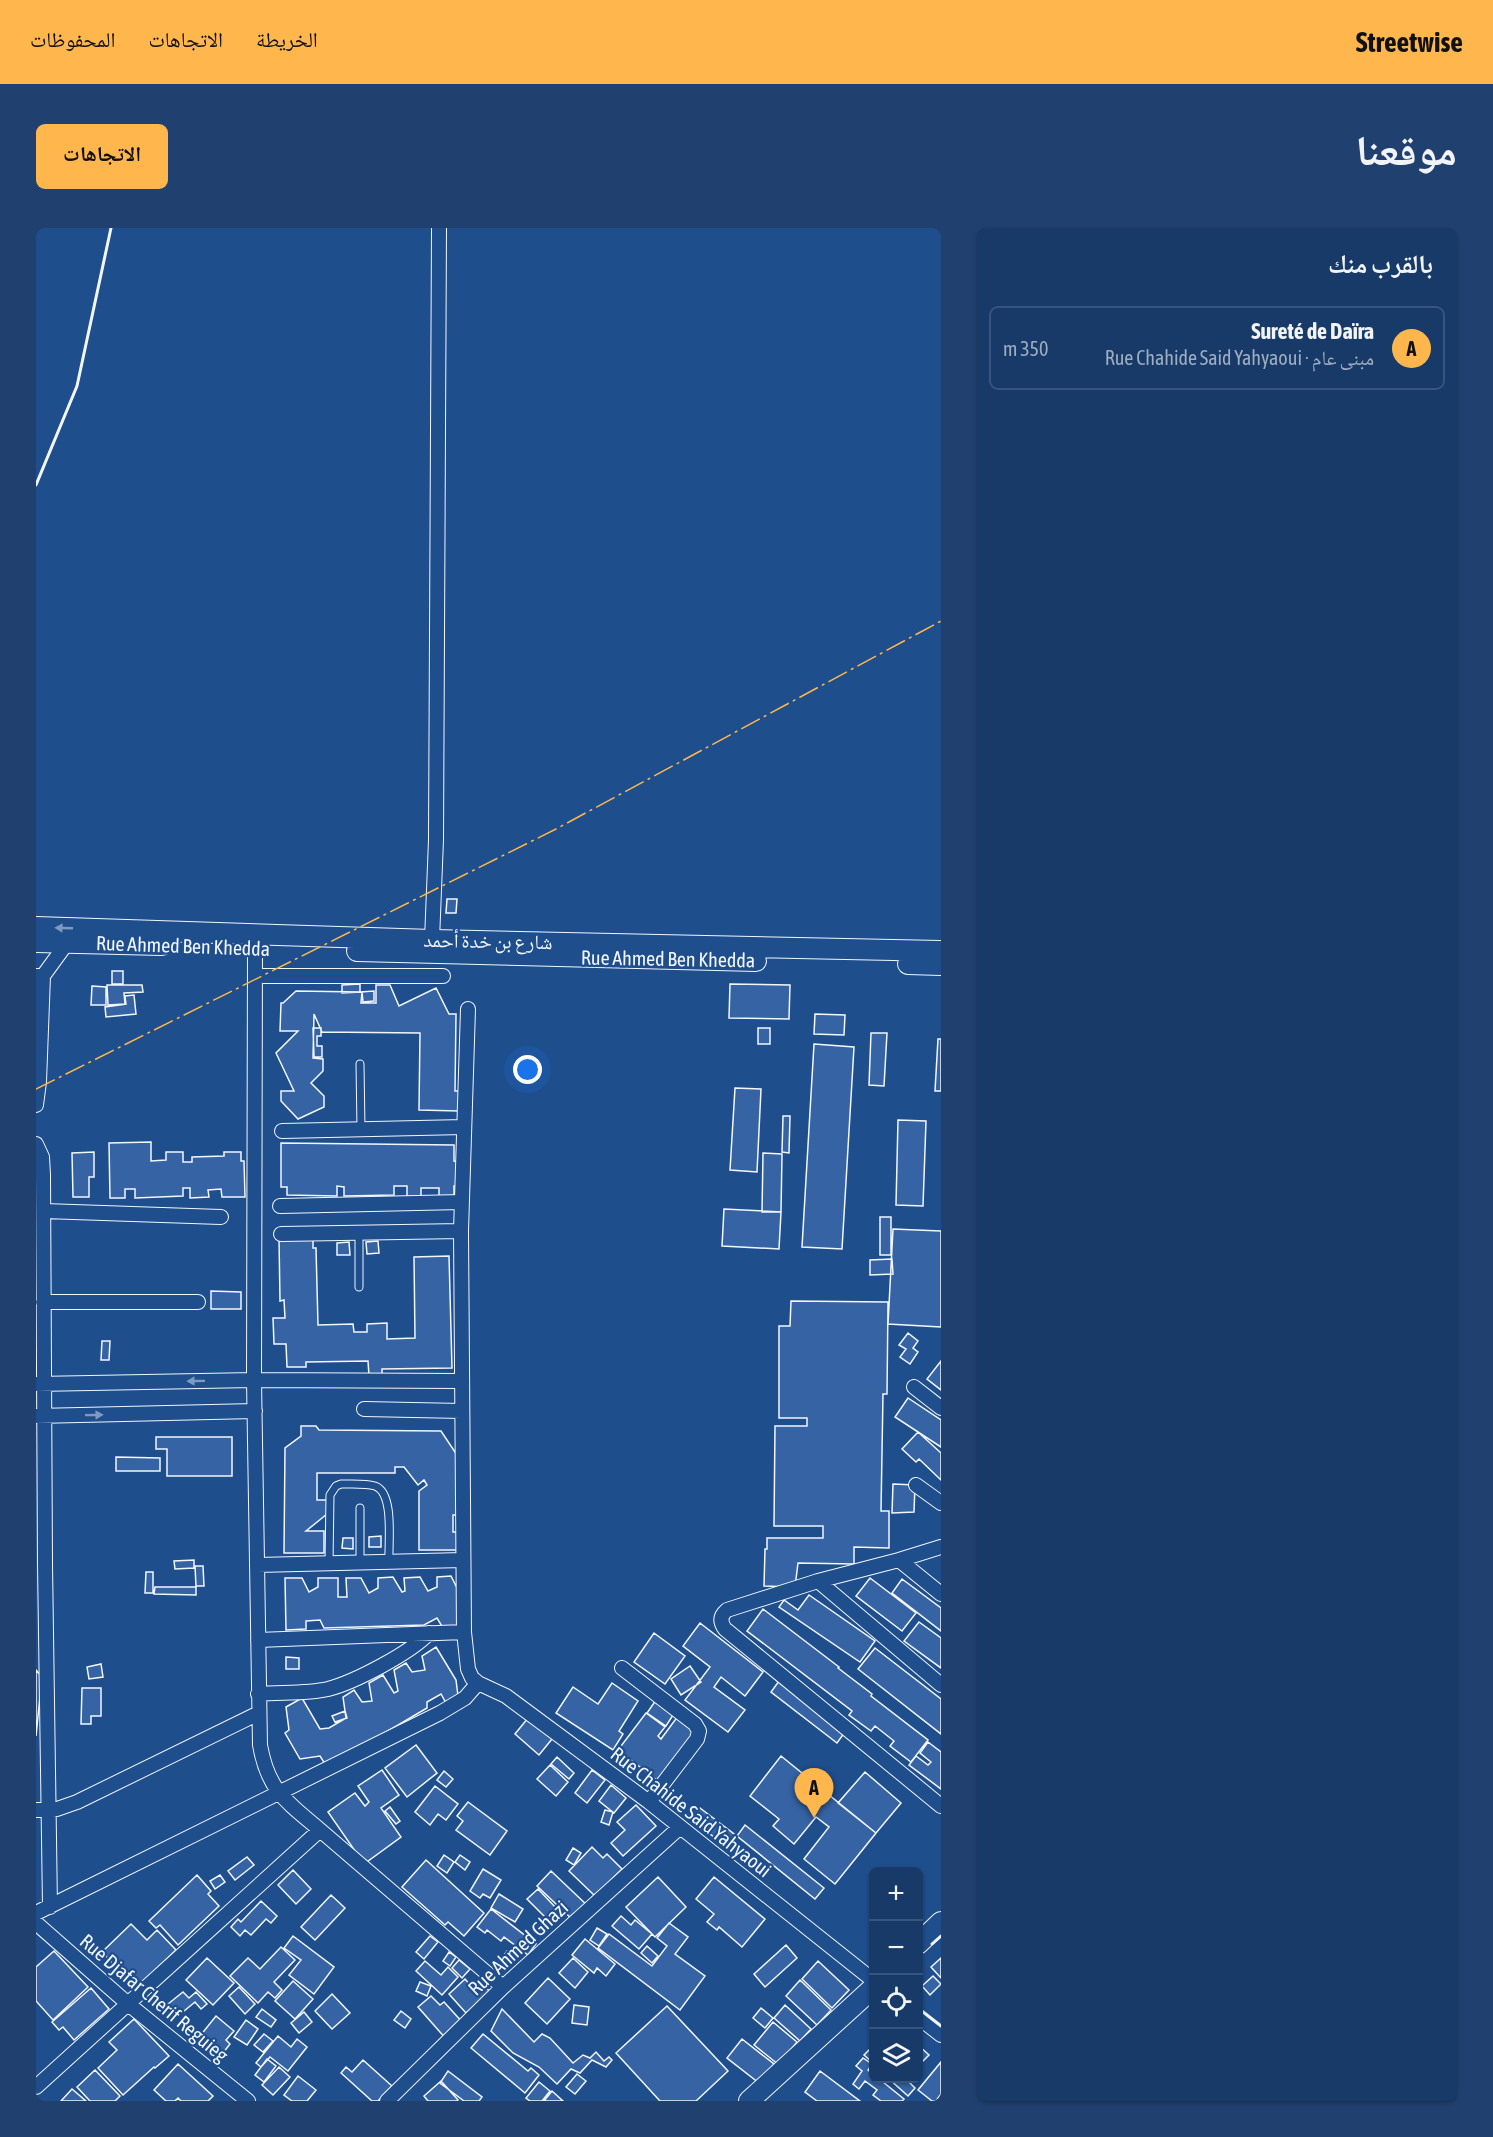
<!DOCTYPE html>
<html lang="ar">
<meta charset="utf-8">
<style>
:root{--surface:#173a69;--page:#20416f;--text:#f1f3f6;--muted:#9eadc0;--line:#36547d;--accent:#ffb74d}
body{margin:0;font-family:"Asap Condensed","Noto Naskh Arabic",sans-serif;background:var(--page);color:var(--text);direction:rtl}
.controls{position:absolute;right:18px;bottom:18px;display:grid;overflow:hidden;border-radius:9px;box-shadow:0 2px 4px #0004}
.controls button{width:54px;height:54px;display:grid;place-items:center;padding:0;border:0;border-bottom:2px solid var(--line);background:var(--surface);color:var(--text);font:30px sans-serif}
.you{position:absolute;left:492px;top:842px;width:21px;height:21px;margin:-15px;border:4px solid #fff;border-radius:50%;background:#1a73e8;box-shadow:0 0 0 9px #1a73e833}
.badge{display:grid;place-items:center;width:39px;height:39px;border-radius:50%;background:var(--accent);color:#111;font-size:20px;font-weight:700}
.pin{position:absolute;translate:-50% -50px;filter:drop-shadow(0 2px 3px #0008)}
.pin::after{content:'';position:absolute;top:32px;width:21px;height:18px;background:inherit;clip-path:polygon(0 0,100% 0,50% 100%)}
.list{margin:0;padding:0;list-style:none}
h2{display:flex;justify-content:space-between;align-items:center;height:78px;margin:0;padding:0 24px;font-size:26px}
h2 small{font-size:20px;font-weight:400;color:var(--muted)}
.list li{display:grid;grid-template-columns:39px 1fr auto;gap:18px;align-items:center;box-sizing:border-box;height:84px;margin:0 12px 12px;padding:0 12px;border:2px solid var(--line);border-radius:9px}
.list b{display:block;font-size:22px;white-space:nowrap}
.list p{margin:0;font-size:20px;white-space:nowrap;color:var(--muted)}
.list em{font-size:20px;font-style:normal;color:var(--muted)}
.icon{flex:none;width:33px;height:33px;fill:none;stroke:currentColor;stroke-width:2;stroke-linecap:round;stroke-linejoin:round}
.map{position:relative;flex:none;width:905px;height:1873px;overflow:hidden;direction:ltr;border-radius:9px}
header{display:flex;align-items:center;gap:36px;box-sizing:border-box;height:84px;padding:0 30px;background:var(--accent);color:#111}
header strong{font-size:28px}
nav{display:flex;gap:33px;margin-inline-start:auto;font-size:21px}
.intro{display:flex;align-items:center;justify-content:space-between;box-sizing:border-box;height:144px;padding:0 36px}
h1{margin:0;font-size:42px}
.button{padding:15px 27px;border-radius:9px;background:var(--accent);color:#111;font-size:21px;font-weight:700}
main{display:flex;gap:36px;padding:0 36px}
aside{flex:1;background:var(--surface);border-radius:9px;box-shadow:0 2px 4px #0004}
.map>svg:first-child{display:block}
.building{fill:#3563a3;stroke:#f2f6ff;stroke-width:1.5}
.lines{fill:none;stroke-linecap:round;stroke-linejoin:round}
.service-casing{stroke:#f2f6ff;stroke-width:9}
.minor-casing{stroke:#f2f6ff;stroke-width:16}
.secondary-casing{stroke:#f2f6ff;stroke-width:22}
.service{stroke:#1f4e8c;stroke-width:7}
.minor{stroke:#1f4e8c;stroke-width:14}
.secondary{stroke:#1f4e8c;stroke-width:20}
.wall{stroke:#f2f6ff;stroke-width:3}
.power{stroke:#ffb74d;stroke-width:1.5;stroke-dasharray:21 4.5 3 4.5;stroke-linecap:butt}
.oneway{fill:#7e9ac0}
.labels{text-anchor:middle;stroke-width:4.5;stroke-linejoin:round;paint-order:stroke}
.street-label{font-size:20px;fill:#f2f6ff;stroke:#1f4e8c}
</style>
<header>
<strong>Streetwise</strong>
<nav><a>الخريطة</a><a>الاتجاهات</a><a>المحفوظات</a></nav>
</header>
<div class="intro"><h1>موقعنا</h1><a class="button">الاتجاهات</a></div>
<main>
<aside>
<h2>بالقرب منك<small></small></h2>
<ul class="list">
<li><span class="badge">A</span><div><b>Sureté de Daïra</b><p>مبنى عام · Rue Chahide Said Yahyaoui</p></div><em>350 m</em></li>
</ul>
</aside>
<div class="map">
<svg width="905" height="1873" viewBox="0 0 905 1873">
<rect width="100%" height="100%" fill="#1f4e8c"/>
<path class="building" d="M411 671H421L420 685H410Z
M76 743H87V756H76Z
M324 756V764L338 763V773L327 774 326 764 306 765V757Z
M694 756 754 757 753 791 693 790Z
M71 757H106L107 764 88 765 89 776 72 777Z
M340 757H354L363 778 400 760 413 786H420L419 863H424L423 883 383 882 384 805 286 804 278 786 277 830 287 831V843L275 855 288 868V879L262 891 245 873V863H258L240 825 262 803H244L245 775H247L260 763 326 764 325 775H340Z
M56 758 70 759V777H55Z
M98 767 100 786 70 789 69 779 90 776 89 768Z
M779 786 809 787 808 807 778 806Z
M277 800H285V808H281V818H286V829H278Z
M722 800H734V816H722Z
M835 805H851L848 858 833 857Z
M902 811H905V863H899Z
M778 816 818 819 806 1021 766 1019Z
M699 860 725 861 721 944 694 942Z
M747 888H754L753 925 746 924Z
M862 892 890 893 887 978 860 977Z
M115 914V933L130 932V924H147V934H156V929L188 928V924H205V933H208L209 969H186L185 961 172 962 173 969 154 970V960H147V968L99 970V961H89V970H74L73 915Z
M245 915 418 917V933L424 934 423 958H418V969H403V960H385V969H371V958H358V967L308 968V959L301 958V968L251 967V959H245Z
M58 924V949H53V969H37L36 925Z
M727 925 746 926 745 984H726Z
M688 981 745 984 743 1021 686 1018Z
M844 989H855V1027H844Z
M857 1001 905 1003V1099L852 1096Z
M277 1009V1020H280L282 1097 317 1096 318 1104H331V1096L351 1095V1111L379 1110 378 1029 413 1028 416 1140 346 1141V1148H333L332 1133 270 1134V1139H251L250 1116H238L237 1090H249L248 1072 244 1073 243 1010Z
M342 1013 343 1025 331 1026 330 1014Z
M313 1014 314 1027H301V1015Z
M856 1031 857 1046 834 1047V1032Z
M175 1063 205 1064V1081H175Z
M755 1073 852 1074 851 1166H847L845 1283H853V1320L818 1319V1336L762 1335 759 1359 728 1358 729 1321H731V1310H787V1298H738L739 1198H771V1190H743V1098H754Z
M872 1105 882 1113 877 1120 882 1124 874 1136 864 1129 870 1121 863 1117Z
M66 1113H74L73 1132H65Z
M905 1133V1162L891 1151Z
M872 1170 905 1192V1219L859 1189Z
M265 1198H280L283 1202 405 1203 421 1227V1287H417V1304H426L425 1322H383V1263L391 1257 388 1252 382 1257 368 1239H359V1245H281V1272H291V1286L270 1303H288V1325H248L249 1220 265 1208Z
M882 1204 905 1225V1252L883 1231 880 1234 866 1221Z
M120 1209H196V1248H131V1221H120Z
M80 1229 124 1230V1243H80Z
M857 1256 879 1257 878 1284 856 1285Z
M345 1308V1319H333V1309Z
M307 1310H317V1321L306 1320Z
M158 1332V1340L139 1341 138 1333Z
M159 1338H167L168 1358H160Z
M110 1344H117V1365H109Z
M415 1348 423 1364 424 1400H407L401 1390 388 1397 288 1400 284 1392 270 1393V1401L250 1402 249 1350H266L273 1364 282 1359V1350H302V1369H311L310 1350H325L333 1365 342 1360V1350L357 1349 366 1364 369 1363 368 1350 384 1349 392 1363 401 1359V1349Z
M834 1350 880 1385 866 1403 820 1368Z
M866 1351 905 1380V1403L856 1365Z
M119 1359H160V1367L118 1366Z
M773 1367 839 1413 824 1434 743 1379 748 1372 762 1382Z
M727 1381 803 1439 802 1440 836 1466 835 1468 892 1512 875 1534 854 1518 858 1513 839 1498 835 1503 813 1487 816 1483 711 1403Z
M883 1394 905 1410V1440L868 1413Z
M664 1395 727 1444 709 1468 685 1449 678 1459 709 1482 692 1504 649 1472 674 1439 647 1418Z
M618 1405 649 1428 629 1456 598 1434Z
M400 1419 420 1452 422 1468 410 1475 405 1466 391 1474V1480L291 1539 284 1528 264 1531 249 1505 253 1502 250 1479 266 1470 284 1501 293 1500 310 1490 307 1469 318 1462 326 1474 336 1473 333 1455 347 1447 358 1465 362 1463 358 1442 370 1435 376 1444 389 1442 386 1428Z
M839 1420 905 1471V1506L822 1441Z
M250 1429 263 1430V1441H250Z
M65 1436 67 1449 53 1451 51 1439Z
M654 1438 665 1454 645 1467 635 1451Z
M0 1442 6 1449 0 1508Z
M743 1453 809 1504 801 1515 735 1464Z
M576 1455 602 1473 583 1503 587 1506 577 1522 520 1485 537 1459 562 1476Z
M46 1460H65V1488H55V1496H45Z
M620 1472 639 1484 630 1498 611 1485Z
M309 1483 311 1490 299 1494 296 1488Z
M610 1485 629 1499 622 1508 625 1511 642 1488 660 1503 622 1553 582 1522Z
M492 1490 516 1511 503 1527 479 1506Z
M892 1514 905 1524V1561L873 1537 880 1528 892 1537 895 1534 884 1525Z
M380 1517 401 1545 371 1569 349 1540Z
M745 1528 840 1605 799 1656 768 1631 793 1599 780 1589 758 1616 737 1598 743 1591 714 1568Z
M521 1529 538 1545 533 1551 515 1536Z
M514 1537 532 1554 520 1568 501 1551Z
M346 1542 363 1567 345 1580 365 1609 328 1636 292 1584 319 1565 329 1578 333 1574 322 1558Z
M556 1542 569 1552 551 1575 539 1565Z
M408 1543 417 1551 410 1559 401 1552Z
M829 1544 865 1575 840 1605 802 1575Z
M575 1557 590 1570 578 1585 563 1573Z
M399 1558 422 1576 410 1592 402 1586 394 1597 379 1584Z
M432 1574 471 1603 454 1627 420 1602 427 1593 421 1588Z
M600 1577 620 1598 587 1628 575 1615 589 1602 581 1594Z
M354 1579 364 1593 360 1596 349 1583Z
M664 1580 702 1609 693 1620 655 1592Z
M569 1582 577 1584 573 1597 565 1594Z
M709 1597 788 1660 779 1671 701 1608Z
M556 1619 567 1630 571 1626 586 1641 559 1668 533 1643Z
M537 1620 545 1625 538 1637 530 1632Z
M408 1627 418 1634 411 1645 401 1638Z
M424 1627 434 1634 429 1642 419 1634Z
M211 1629 218 1637 199 1652 192 1643Z
M390 1632 448 1685 428 1708 412 1694 409 1697 366 1659Z
M447 1641 465 1652 454 1670 447 1666 444 1670 434 1663Z
M257 1642 275 1661 260 1676 242 1657Z
M515 1643 553 1679 539 1694 501 1658Z
M161 1647 175 1663 172 1666 183 1678 142 1717 124 1697 120 1700 113 1693Z
M184 1647 189 1654 179 1661 174 1653Z
M622 1649 650 1679 619 1709 590 1679Z
M678 1649 729 1691 706 1719 683 1699 681 1702 671 1694 678 1686 660 1671Z
M502 1661 521 1681 511 1691 491 1671Z
M463 1666 487 1681 479 1694 455 1680Z
M295 1667 309 1680 279 1712 265 1699Z
M225 1673 241 1688 235 1695 230 1691 215 1707 209 1702 204 1708 195 1699 202 1691 205 1694Z
M455 1681 500 1716 492 1727 468 1709 465 1713 451 1702 449 1705 441 1699Z
M585 1688 595 1697 599 1692 616 1706 603 1721 576 1698Z
M633 1695 652 1709 639 1726 669 1748 644 1782 562 1720 573 1706 616 1738 631 1718 621 1710Z
M95 1696 111 1712 121 1702 140 1722 100 1760 66 1724Z
M561 1700 571 1706 563 1718 554 1712Z
M257 1708 298 1739 278 1766 253 1747 265 1732 248 1720Z
M394 1708 402 1714 388 1731 380 1724Z
M549 1711 579 1736 570 1748 561 1740 558 1745 536 1727Z
M750 1717 761 1730 729 1759 718 1746Z
M611 1718 622 1728 616 1735 605 1725Z
M245 1719 259 1732 238 1754 246 1762 239 1770 232 1764 222 1775 194 1748 212 1730 224 1741Z
M18 1723 52 1759 17 1792 0 1773V1739Z
M471 1723 480 1729 472 1740 463 1734Z
M413 1724 420 1729 414 1738 407 1733Z
M171 1730 198 1755 177 1777 150 1752Z
M537 1730 552 1744 539 1760 523 1745Z
M905 1730V1750L895 1739Z
M423 1732 434 1741 426 1750 416 1740Z
M389 1733 405 1747 412 1739 422 1749 406 1767 380 1743Z
M782 1733 813 1762 796 1780 766 1751Z
M897 1748 905 1756 894 1767 886 1758Z
M512 1750 534 1771 511 1796 489 1775Z
M429 1751 436 1759 443 1752 454 1764 430 1785 413 1766Z
M764 1752 795 1782 781 1797 750 1768Z
M257 1753 277 1771 259 1791 239 1773Z
M384 1754 395 1758 391 1768 380 1763Z
M203 1759 219 1776 209 1786 193 1768Z
M55 1760 73 1781 38 1812 27 1799 23 1802 16 1794Z
M147 1764 153 1770 160 1764 171 1776 165 1781 159 1774 142 1788 132 1776Z
M296 1766 314 1785 296 1801 279 1783Z
M395 1768 404 1777 408 1774 428 1796 411 1812 382 1779Z
M538 1777 553 1779 551 1797 536 1795Z
M749 1777 775 1801 764 1813 738 1790Z
M631 1778 692 1843 660 1873H624L580 1825Z
M725 1780 737 1790 729 1800 717 1790Z
M226 1781 240 1792 235 1799 220 1789Z
M466 1781 498 1814 506 1806 514 1810 537 1835 547 1827 554 1830 560 1824 568 1833 573 1829 576 1832 570 1839 556 1832 544 1845 535 1841 521 1856 503 1839 477 1825 455 1803Z
M365 1783 375 1791 369 1800 358 1792Z
M268 1784 276 1794 263 1805 255 1795Z
M180 1788 198 1803 190 1812 194 1816 187 1825 164 1808Z
M98 1791 133 1828 119 1840 118 1839 87 1867 62 1840 81 1822 73 1814Z
M210 1792 222 1801 211 1817 198 1809Z
M737 1794 761 1814 743 1837 718 1817Z
M228 1806 237 1813 227 1824 218 1817Z
M447 1806 492 1843 495 1840 503 1847 489 1865 435 1820Z
M242 1808 255 1819 261 1811 271 1819 252 1843 234 1829 225 1839 220 1835Z
M706 1811 738 1836 723 1855 691 1830Z
M838 1817V1835H837L828 1827Z
M882 1817 893 1827 882 1838Z
M827 1830 836 1836 832 1842 838 1847V1850H842L868 1871 866 1873H845L837 1867 841 1862 829 1853 823 1861 817 1856 826 1843 820 1838Z
M231 1831 240 1838 228 1854 219 1847Z
M327 1832 356 1858 342 1873H336L305 1845 310 1839 316 1844Z
M905 1834V1866L900 1873H896L882 1862Z
M142 1836 177 1868 172 1873H145L142 1870 139 1873H130L118 1862Z
M243 1839 254 1849 237 1867 226 1857Z
M59 1842 84 1868 79 1873H54L41 1859Z
M412 1843 446 1869 443 1873H428L404 1855Z
M784 1843 824 1873H781L769 1864Z
M541 1846 550 1853 539 1866 530 1859Z
M262 1848 280 1862 271 1873H256L248 1867Z
M852 1850H869L879 1860 872 1868Z
M405 1853 422 1872 421 1873H392L388 1868Z
M503 1854 514 1863 506 1873H494L490 1870Z
M36 1861 50 1873H25Z
M516 1863 527 1873H508Z"/>
<g class="lines">
<defs>
<path id="service" d="M324 836 325 901
M323 1005V1059
M324 1280V1335
M293 1336 294 1267 300 1258 305 1256C315 1256 329 1255 339 1258 359 1265 352 1316 353 1334"/>
<path id="minor" d="M396 712 400 612 403 0
M219 720 218 1152 224 1517C232 1563 251 1574 284 1602
M0 748H7L31 715
M219 748H407
M432 781 425 1003 428 1404 432 1441 436 1450 442 1455 470 1468 613 1574 838 1753
M0 877 3 854 7 748
M246 903 428 899
M0 916 6 929 7 947 9 1336 14 1679
M244 978 426 974
M8 983 185 989
M245 1006 425 1003
M7 1074H162
M0 1156 218 1152 425 1153
M878 1159 905 1180
M328 1181 426 1183
M0 1188 219 1183
M880 1257 905 1275
M905 1319 863 1332 782 1353 691 1382C684 1388 684 1394 689 1401L905 1578
M863 1332 905 1366
M221 1337 427 1332
M782 1353 905 1457
M222 1412 428 1404
M586 1440 659 1496 663 1503 661 1511 613 1574
M222 1466C245 1464 270 1466 292 1461 319 1454 374 1425 393 1405
M0 1582 21 1581 41 1574 223 1485
M0 1685 404 1485 429 1470 442 1455
M0 1695 91 1775 212 1873
M882 1789 905 1807
M0 1859 284 1602 467 1759
M351 1873 467 1759 643 1600"/>
<path id="secondary" d="M0 699 396 712 905 723
M0 714 126 717
M321 723 720 733
M872 736 905 737
M882 1716 905 1694
M713 1873 838 1759"/>
</defs>
<use href="#service" class="service-casing"/>
<use href="#minor" class="minor-casing"/>
<use href="#secondary" class="secondary-casing"/>
<use href="#service" class="service"/>
<use href="#minor" class="minor"/>
<use href="#secondary" class="secondary"/>
<path class="wall" d="M0 257 41 158 75 0
M896 1716 905 1708
M882 1780 905 1798"/>
<path class="power" d="M0 861 520 601 905 393"/>
</g>
<defs><path id="oneway-solid" d="M-6-.8H1V-3.2L6.5 0L1 3.2V.8H-6Z" transform="scale(1.5)"/></defs>
<g class="oneway">
<use href="#oneway-solid" transform="translate(28 700) rotate(-178)"/>
<use href="#oneway-solid" transform="translate(160 1153) rotate(179)"/>
<use href="#oneway-solid" transform="translate(58 1187) rotate(-1)"/>
</g>
<g class="labels">
<g class="street-label">
<text transform="translate(452 713) rotate(1)" y="7">شارع بن خدة أحمد</text>
<text transform="translate(147 718) rotate(2)" y="7">Rue Ahmed Ben Khedda</text>
<text transform="translate(632 731) rotate(1)" y="7">Rue Ahmed Ben Khedda</text>
<text transform="translate(655 1584) rotate(38)" y="7">Rue Chahide Said Yahyaoui</text>
<text transform="translate(482 1720) rotate(-43)" y="7">Rue Ahmed Ghazi</text>
<text transform="translate(118 1770) rotate(40)" y="7">Rue Djafar Cherif Reguieg</text>
</g>
</g>
</svg>
<div class="controls">
<button>+</button>
<button>−</button>
<button><svg class="icon" aria-label="locate" viewBox="0 0 24 24"><circle cx="12" cy="12" r="6"/><path d="M12 2v4M12 18v4M2 12h4M18 12h4"/></svg></button>
<button><svg class="icon" aria-label="layers" viewBox="0 0 24 24"><path d="M12 4l9 5-9 5-9-5zM3 14l9 5 9-5"/></svg></button>
</div>
<div class="you"></div>
<div class="pin badge" style="left:778px;top:1590px">A</div>
</div>
</main>
